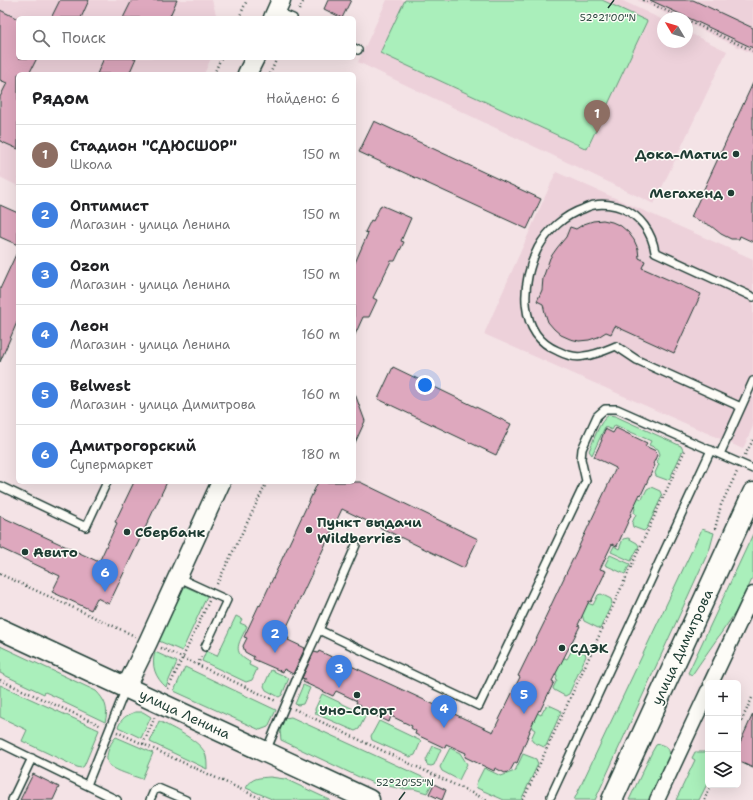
<!DOCTYPE html>
<html lang="ru">
<meta charset="utf-8">
<style>
:root{--surface:#fff;--page:#f2f2f2;--text:#202124;--muted:#757577;--line:#e0e0e0;--accent:#1f3d34}
body{margin:0;font-family:"Shantell Sans",sans-serif;background:var(--page);color:var(--text)}
.controls{position:absolute;right:12px;bottom:12px;display:grid;overflow:hidden;border-radius:6px;box-shadow:0 4px 16px #0002}
.controls button{width:36px;height:36px;display:grid;place-items:center;padding:0;border:0;border-bottom:1px solid var(--line);background:var(--surface);color:var(--text);font:20px sans-serif}
.compass{position:absolute;left:657px;top:12px;width:36px;height:36px;border-radius:50%;background:var(--surface);box-shadow:0 4px 16px #0002;rotate:308deg}
.you{position:absolute;left:425px;top:385px;width:14px;height:14px;margin:-10px;border:3px solid #fff;border-radius:50%;background:#1a73e8;box-shadow:0 0 0 6px #1a73e833}
.badge{display:grid;place-items:center;width:26px;height:26px;border-radius:50%;background:var(--accent);color:#fff;font-size:13px;font-weight:700}
.pin{position:absolute;translate:-50% -33px;filter:drop-shadow(0 1px 2px #0008)}
.pin::after{content:'';position:absolute;top:21px;width:14px;height:12px;background:inherit;clip-path:polygon(0 0,100% 0,50% 100%)}
.list{margin:0;padding:0;list-style:none}
h2{display:flex;justify-content:space-between;align-items:center;height:52px;margin:0;padding:0 16px;font-size:17px}
h2 small{font-size:13px;font-weight:400;color:var(--muted)}
.list li{display:grid;grid-template-columns:26px 1fr auto;gap:12px;align-items:center;box-sizing:border-box;height:60px;padding:0 16px;border-top:1px solid var(--line)}
.list b{display:block;font-size:15px;white-space:nowrap}
.list p{margin:0;font-size:13px;white-space:nowrap;color:var(--muted)}
.list em{font-size:13px;font-style:normal;color:var(--muted)}
.icon{flex:none;width:22px;height:22px;fill:none;stroke:currentColor;stroke-width:2;stroke-linecap:round;stroke-linejoin:round}
.map{position:relative;flex:none;width:753px;height:800px;overflow:hidden}
.search{position:absolute;background:var(--surface);box-shadow:0 4px 16px #0002;left:16px;top:16px;width:340px;height:44px;display:flex;align-items:center;gap:10px;box-sizing:border-box;padding:0 14px;border-radius:6px;color:var(--muted);font-size:15px}
.panel{position:absolute;background:var(--surface);box-shadow:0 4px 16px #0002;left:16px;top:72px;width:340px;height:412px;border-radius:6px}
.map>svg:first-child{display:block}
.built{fill:#edd1da}
.green{fill:#aaefbb;stroke:#649678}
.building{fill:#dea8be;stroke:#1f3d34}
.lines{fill:none;stroke-linecap:round;stroke-linejoin:round}
.service-casing{stroke:#1f3d34;stroke-width:10}
.minor-casing{stroke:#1f3d34;stroke-width:17}
.tertiary-casing{stroke:#1f3d34;stroke-width:21}
.secondary-casing{stroke:#1f3d34;stroke-width:23}
.path{stroke:#1f3d34;stroke-width:2.5;stroke-dasharray:1 3;stroke-linecap:butt}
.service{stroke:#fdfcf7;stroke-width:7}
.minor{stroke:#fdfcf7;stroke-width:14}
.tertiary{stroke:#fdfcf7;stroke-width:18}
.secondary{stroke:#fdfcf7;stroke-width:20}
.ticks{fill:none;stroke:#1f3d34;stroke-width:1.5}
.poi-dot{fill:#1f3d34;stroke:#fdfcf7;stroke-width:1.5}
.labels{text-anchor:middle;stroke-width:3;stroke-linejoin:round;paint-order:stroke}
.poi-label{font-size:14px;font-weight:bold;fill:#1f3d34;stroke:#fdfcf7;text-anchor:start}
.street-label{font-size:14px;fill:#1f3d34;stroke:#fdfcf7}
.ticks-label{font-size:10px;text-anchor:middle;fill:#1f3d34;stroke:#fdfcf7;stroke-width:3;stroke-linejoin:round;paint-order:stroke}
</style>
<div class="map">
<svg width="753" height="800" viewBox="0 0 753 800">
<rect width="100%" height="100%" fill="#f4e3e6"/>
<filter id="ink" filterUnits="userSpaceOnUse"><feTurbulence type="fractalNoise" baseFrequency=".025" numOctaves="2"/><feDisplacementMap in="SourceGraphic" scale="8" xChannelSelector="R" yChannelSelector="G"/><feConvolveMatrix kernelMatrix="1 2 1 2 8 2 1 2 1" color-interpolation-filters="sRGB"/></filter>
<g filter="url(#ink)">
<path class="built" d="M0 0H212L217 18H18V58H211L204 74H18V186L0 177Z
M387 0H621L663 20V42H687V32L727 51 654 204 358 62Z
M637 0H753V54L687 23V18H676Z
M556 172 753 259V426L743 449 484 334Z"/>
<path class="green" d="M405 0H602L647 21 587 149 380 53Z
M609 415 615 416 681 446 683 450 670 478 667 480 656 476 655 473 659 464 657 462 660 454 658 449 649 445 651 441 615 425 612 430 605 427 592 455 589 451C594 440 599 421 609 415Z
M651 487 660 491 662 496 647 528 644 531 633 527 632 523 636 514 634 513 635 508 633 506 637 497 642 499 647 489Z
M702 529 714 533 710 548 595 800H574Z
M753 534V577L740 606 698 666 692 675 688 673Z
M628 538 637 543 639 546 631 561 611 552 614 546 619 549 623 539Z
M610 555 630 564 625 574 605 565Z
M184 586 207 596 182 651 159 641Z
M601 594 611 599 612 603 600 629 584 621 582 614 587 603 593 605 598 595Z
M236 616 242 619 240 623 247 626C240 642 230 652 250 662L249 665 257 669 252 680 246 682 202 661 206 651 217 656Z
M0 646 96 691C105 700 109 709 105 722L63 702V700L45 692 44 694 0 673Z
M575 649 585 653 586 656 569 694 565 696 554 690 553 688 557 680 556 679 557 676 555 672 562 657 567 659 572 650Z
M155 652 177 662 166 687C155 677 151 666 155 652Z
M185 667 276 710 268 727 260 730 174 691Z
M271 670 289 678 282 695 279 697 266 690 264 686Z
M0 685 99 730 84 766 81 768 77 767 22 741 27 730 0 717Z
M303 685 310 688 303 704 298 705 295 704Z
M322 694 366 715 359 729 355 731 316 714 315 709Z
M549 705 560 710 561 712 546 746 544 747 533 742 531 739 535 730 532 728V724L537 713 541 715 546 706Z
M135 712H143L151 717 141 738 118 727C122 718 125 716 135 712Z
M291 717 433 782 427 793 414 789H403L373 783 359 777 281 740 280 730 285 718Z
M159 721C172 728 199 740 205 753 207 758 207 764 207 769L150 742Z
M379 721 421 741 415 755 410 757 372 740 371 736Z
M116 737 153 753 142 779C134 776 111 770 108 763 106 759 107 755 108 751 110 745 112 741 116 737Z
M659 744C666 746 669 748 670 755L649 800H629L652 752 656 745Z
M433 746 441 749 434 765 431 766 427 765 426 760Z
M450 748 460 753 467 764 459 780 442 771 440 767Z
M695 752H706L708 753V782L699 800H676L695 760 692 758Z
M523 754 536 759 538 764 521 800H504L477 788 476 784 484 768 501 776 515 771Z
M270 777 285 779 330 800H274L246 788C252 777 259 778 270 777Z"/>
<path class="building" d="M60 0H89L81 18H51Z
M132 0H177L169 18H123Z
M328 0H351L342 18 324 9Z
M650 0H693L753 28V48Z
M0 10 18 19V58H37L29 74H18V149L0 141V97L7 83 0 80Z
M104 58H136L129 74H97Z
M753 83V242L740 236 739 239H731L721 234 711 226 691 217Z
M374 121 541 199 527 229 359 152Z
M0 205 18 213V245L0 237Z
M381 205 411 218 401 241 404 242 395 261H391L373 298 377 300 369 317H363L354 337V265L368 233 365 232 371 220 373 221Z
M603 220 612 222 621 226 628 232 634 240 638 249 639 258 645 261 642 268 701 294 674 353 615 326 611 334 606 332 598 337 589 340 579 341 570 339 561 335 554 329 548 322 545 313 543 304 537 301 542 290 543 278 550 258 557 248 566 237 570 227 576 229 584 224 593 221Z
M18 250V320L0 362V289Z
M393 367 511 424 496 455 378 399Z
M354 394H355L365 421 354 445Z
M616 428 647 443 645 446 656 451 657 455 653 464 655 465 641 495 640 494 630 515H631L617 546 612 544 600 569 606 571 591 602 589 601 578 625 580 626 552 681 554 682 540 711 539 710 529 731H530L517 763 515 762 510 771 505 773 495 768 494 771 465 757 466 753 446 744 445 748 415 734 416 731 411 728 412 726 391 716 389 722 360 708 361 705 356 703 357 701 336 691 333 696 303 682 305 679 302 678 314 652 318 653 319 651 493 732 520 677 518 676 545 621 544 620 616 468 594 457 602 440H601L605 429 613 433Z
M134 482H167L109 604 97 598 91 610 52 592 60 576 0 548V516L99 562 117 523 115 522Z
M318 482H360L478 539 464 568 342 509 283 635 289 638 288 640 305 648 293 674 284 669 283 672 253 659 254 657 245 652 243 646 247 638 244 637 259 605 260 606Z
M753 714V768L738 761V747Z
M33 774 59 787 53 800H20Z
M434 784 446 790 442 800 429 794Z"/>
<g class="lines">
<defs>
<path id="service" d="M276 11 293 18
M354 48 358 50
M741 407 637 360 616 346C606 350 596 355 584 356 576 358 566 355 558 351 517 334 521 281 538 248 548 230 565 215 583 209 587 207 591 205 595 205 602 203 615 205 622 208 640 216 652 232 655 252L753 297
M720 454 753 381
M0 486 86 527 107 482
M356 545 319 630 479 706 586 481 581 459 582 449 597 416 605 409H617L753 469
M177 577 227 600 205 647
M0 743 117 800
M266 751 299 673 319 630
M87 785 126 688
M551 796 711 450
M12 800 32 758
M150 800 154 791 158 788 186 800"/>
<path id="minor" d="M711 683 753 594
M657 800 708 691"/>
<path id="tertiary" d="M273 18 281 0
M247 74 255 58
M126 687 148 642 221 482"/>
<path id="secondary" d="M0 629 369 800
M612 800 753 493"/>
</defs>
<use href="#service" class="service-casing"/>
<use href="#minor" class="minor-casing"/>
<use href="#tertiary" class="tertiary-casing"/>
<use href="#secondary" class="secondary-casing"/>
<path class="path" d="M643 0 682 18
M299 10 304 0
M239 18 247 0
M687 20 753 51
M214 74 221 58
M270 74 277 58
M745 455 753 440
M715 529 721 505 737 472
M0 574 135 636
M217 584 267 482
M161 648 276 701
M198 665 201 656
M0 680 102 726
M168 689 209 601
M294 709 487 800
M738 728 753 696
M117 732 264 800
M143 744 155 717
M523 800 685 450
M704 800 711 785"/>
<use href="#service" class="service"/>
<use href="#minor" class="minor"/>
<use href="#tertiary" class="tertiary"/>
<use href="#secondary" class="secondary"/>
</g>
</g>
<path class="ticks" d="M608 8 614 0M399 800 405 792"/>
<g class="poi-dot">
<circle cx="736" cy="154" r="4"/>
<circle cx="731" cy="193" r="4"/>
<circle cx="309" cy="530" r="4"/>
<circle cx="127" cy="532" r="4"/>
<circle cx="25" cy="552" r="4"/>
<circle cx="562" cy="648" r="4"/>
<circle cx="357" cy="695" r="4"/>
</g>
<g class="labels">
<g class="poi-label">
<text x="728" y="159" text-anchor="end">Дока-Матис</text>
<text x="723" y="198" text-anchor="end">Мегахенд</text>
<text x="317" y="527">Пункт выдачи<tspan x="317" dy="16">Wildberries</tspan></text>
<text x="135" y="537">Сбербанк</text>
<text x="33" y="557">Авито</text>
<text x="570" y="653">СДЭК</text>
<text x="357" y="715" text-anchor="middle">Уно-Спорт</text>
</g>
<g class="street-label">
<text transform="translate(682 647) rotate(-65)" y="5">улица Димитрова</text>
<text transform="translate(185 714) rotate(25)" y="5">улица Ленина</text>
</g>
</g>
<g class="ticks-label">
<text x="608" y="21">52°21'00"N</text>
<text x="405" y="786">52°20'55"N</text>
</g>
</svg>
<div class="controls">
<button>+</button>
<button>−</button>
<button><svg class="icon" aria-label="layers" viewBox="0 0 24 24"><path d="M12 4l9 5-9 5-9-5zM3 14l9 5 9-5"/></svg></button>
</div>
<svg class="compass" viewBox="-18 -18 36 36"><path d="M0-13l5 13h-10z" fill="#e53935"/><path d="M0 13l5-13h-10z" fill="#757577"/></svg>
<div class="you"></div>
<div class="pin badge" style="left:597px;top:133px;background:#8d6e63">1</div>
<div class="pin badge" style="left:275px;top:653px;background:#3f7fe0">2</div>
<div class="pin badge" style="left:339px;top:688px;background:#3f7fe0">3</div>
<div class="pin badge" style="left:444px;top:728px;background:#3f7fe0">4</div>
<div class="pin badge" style="left:524px;top:714px;background:#3f7fe0">5</div>
<div class="pin badge" style="left:105px;top:592px;background:#3f7fe0">6</div>
<div class="search"><svg class="icon" aria-label="search" viewBox="0 0 24 24"><circle cx="10" cy="10" r="6"/><path d="M15 15l6 6"/></svg>Поиск</div>
<section class="panel">
<h2>Рядом<small>Найдено: 6</small></h2>
<ul class="list">
<li><span class="badge" style="background:#8d6e63">1</span><div><b>Стадион &quot;СДЮСШОР&quot;</b><p>Школа</p></div><em>150 m</em></li>
<li><span class="badge" style="background:#3f7fe0">2</span><div><b>Оптимист</b><p>Магазин · улица Ленина</p></div><em>150 m</em></li>
<li><span class="badge" style="background:#3f7fe0">3</span><div><b>Ozon</b><p>Магазин · улица Ленина</p></div><em>150 m</em></li>
<li><span class="badge" style="background:#3f7fe0">4</span><div><b>Леон</b><p>Магазин · улица Ленина</p></div><em>160 m</em></li>
<li><span class="badge" style="background:#3f7fe0">5</span><div><b>Belwest</b><p>Магазин · улица Димитрова</p></div><em>160 m</em></li>
<li><span class="badge" style="background:#3f7fe0">6</span><div><b>Дмитрогорский</b><p>Супермаркет</p></div><em>180 m</em></li>
</ul>
</section>
</div>
